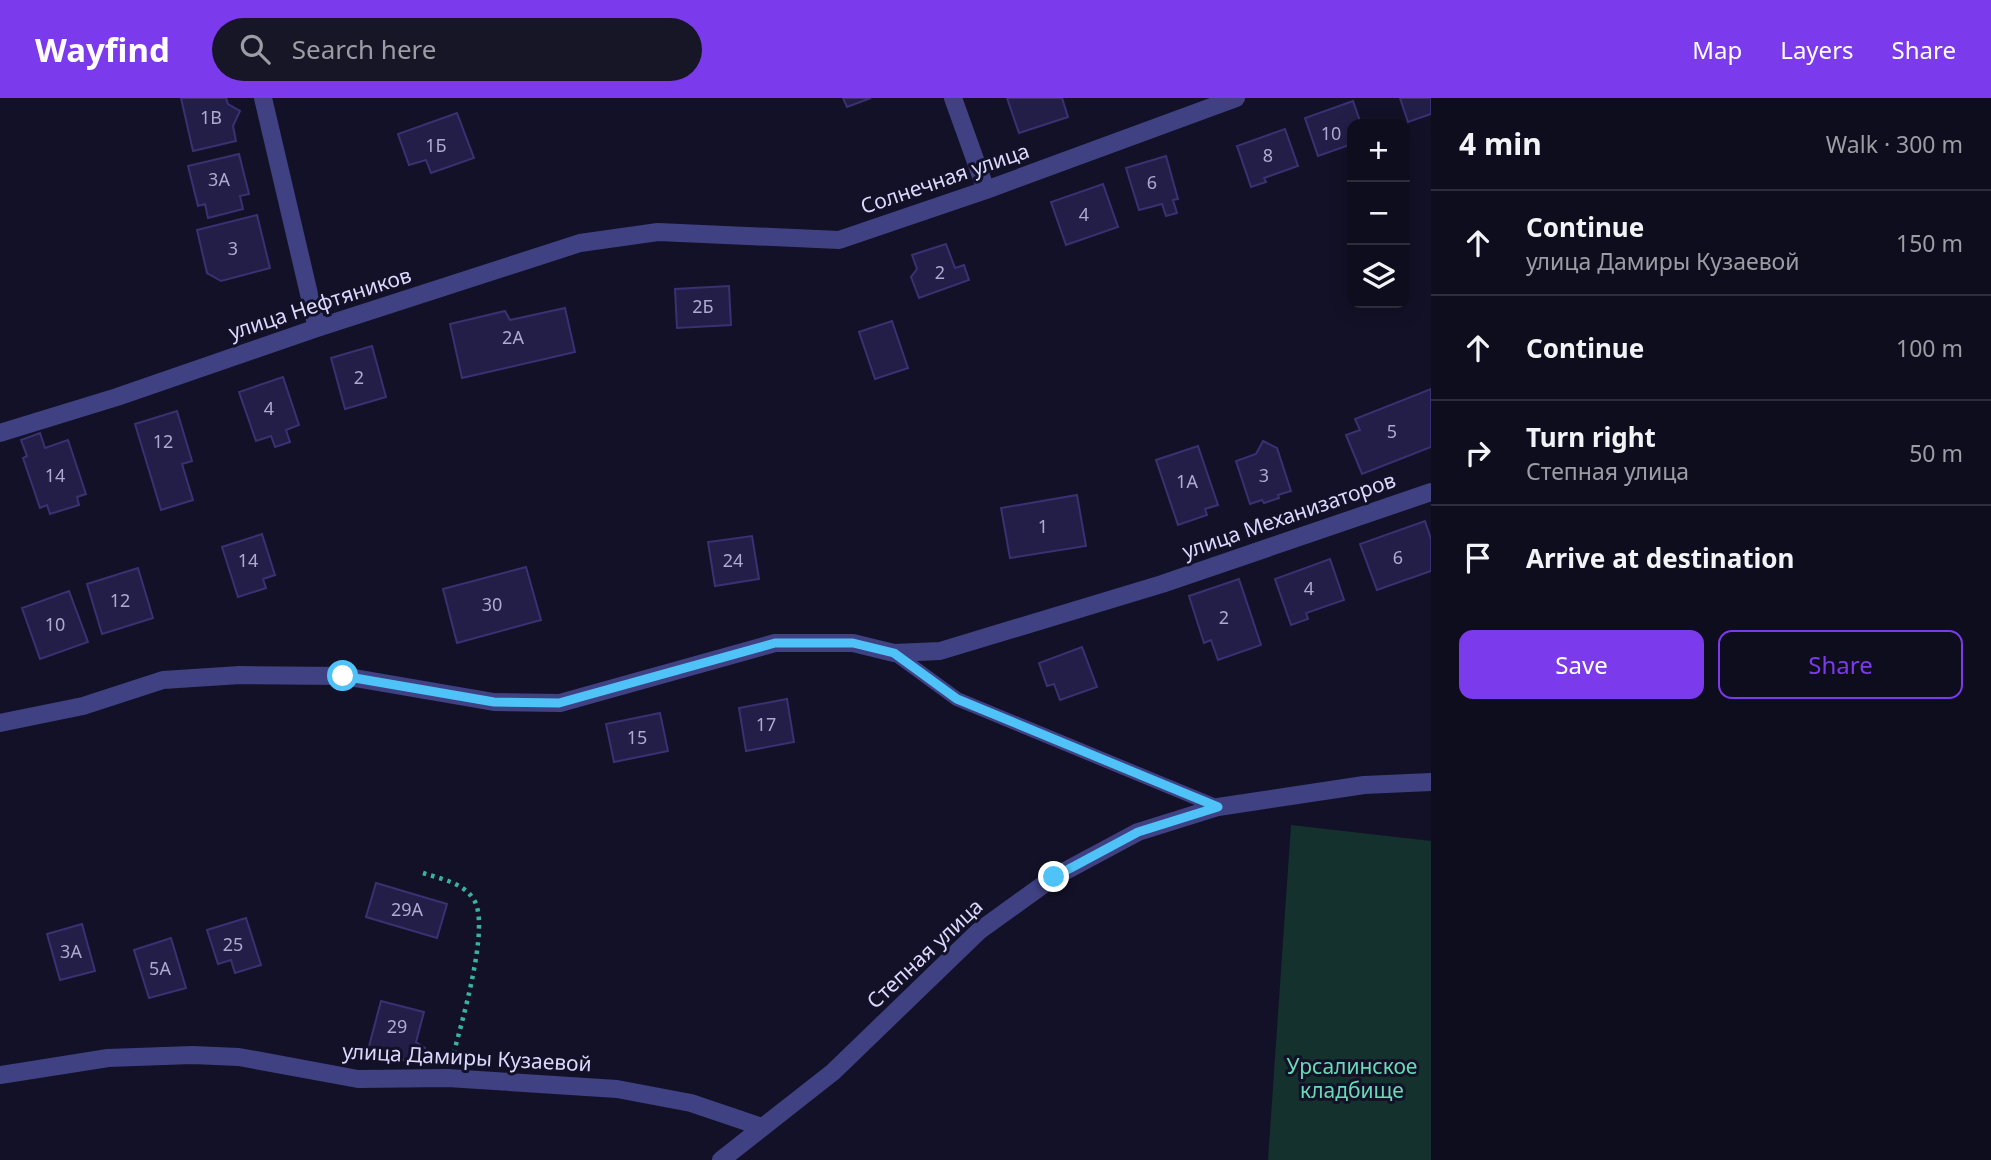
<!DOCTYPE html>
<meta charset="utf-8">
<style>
:root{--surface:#0e0d1d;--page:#171626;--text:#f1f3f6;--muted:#9b9ca4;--line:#2e2d3b;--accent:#7c3aed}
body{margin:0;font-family:"Noto Sans",sans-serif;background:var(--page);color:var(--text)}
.controls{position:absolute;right:21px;top:21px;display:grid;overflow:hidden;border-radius:14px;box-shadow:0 4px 18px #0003}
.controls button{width:63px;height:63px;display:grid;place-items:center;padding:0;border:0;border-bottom:2px solid var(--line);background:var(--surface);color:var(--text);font:35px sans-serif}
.stop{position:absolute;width:21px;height:21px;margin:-16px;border:5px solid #4fc3f7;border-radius:50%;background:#fff}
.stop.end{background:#4fc3f7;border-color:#fff;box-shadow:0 2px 7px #0008}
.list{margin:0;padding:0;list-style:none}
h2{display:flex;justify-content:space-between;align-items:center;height:91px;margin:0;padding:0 28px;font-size:30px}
h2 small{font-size:23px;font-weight:400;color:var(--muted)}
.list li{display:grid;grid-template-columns:46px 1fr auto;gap:21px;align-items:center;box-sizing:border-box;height:105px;padding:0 28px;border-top:2px solid var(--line)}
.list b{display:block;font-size:26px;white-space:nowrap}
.list p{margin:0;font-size:23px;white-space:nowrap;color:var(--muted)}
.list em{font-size:23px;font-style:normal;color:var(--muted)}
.actions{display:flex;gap:14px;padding:21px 28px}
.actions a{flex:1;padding:16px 0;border:2px solid var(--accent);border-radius:14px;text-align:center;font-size:24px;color:var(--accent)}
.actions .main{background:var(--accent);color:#fff}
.icon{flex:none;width:38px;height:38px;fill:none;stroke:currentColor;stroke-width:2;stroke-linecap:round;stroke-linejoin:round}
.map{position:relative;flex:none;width:1431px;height:1062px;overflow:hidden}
header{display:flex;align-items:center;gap:42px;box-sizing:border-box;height:98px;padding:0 35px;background:var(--accent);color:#fff}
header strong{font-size:33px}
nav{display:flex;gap:38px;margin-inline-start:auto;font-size:24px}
.search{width:490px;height:63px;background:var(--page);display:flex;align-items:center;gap:18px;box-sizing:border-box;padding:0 24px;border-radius:38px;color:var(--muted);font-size:26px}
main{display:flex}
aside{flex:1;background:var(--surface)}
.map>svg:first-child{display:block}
.green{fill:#14312e}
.building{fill:#231e47;stroke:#393172;stroke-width:2}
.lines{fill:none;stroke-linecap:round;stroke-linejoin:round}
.path{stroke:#36b4a2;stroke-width:4.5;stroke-dasharray:3.5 5;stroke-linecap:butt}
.service{stroke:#3f4183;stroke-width:14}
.minor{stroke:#3f4183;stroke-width:18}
.route{stroke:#4fc3f7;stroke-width:9}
.labels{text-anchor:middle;stroke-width:6;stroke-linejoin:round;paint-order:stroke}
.number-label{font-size:18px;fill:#acaad0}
.street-label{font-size:21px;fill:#dad9fd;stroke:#131127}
.park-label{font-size:21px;fill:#68dab5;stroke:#131127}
</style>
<header>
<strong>Wayfind</strong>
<div class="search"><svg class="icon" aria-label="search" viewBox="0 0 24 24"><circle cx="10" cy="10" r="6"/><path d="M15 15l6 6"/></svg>Search here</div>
<nav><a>Map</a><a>Layers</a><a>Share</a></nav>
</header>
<main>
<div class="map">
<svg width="1431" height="1062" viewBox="0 0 1431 1062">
<rect width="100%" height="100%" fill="#131127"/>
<path class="green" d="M1291 727 1431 743V1062H1268Z"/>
<path class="building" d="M181 0H226L228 6 240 13 233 28 236 43 193 53Z
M843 0H871L847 9Z
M1007 0H1062L1068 19 1019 35Z
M1400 0H1431V16L1408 24Z
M1353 3 1361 26H1352V46L1318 58 1305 20Z
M457 15 474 60 431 75 426 62 409 67 398 36Z
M1285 31 1298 68 1264 80 1266 84 1251 89 1237 48Z
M239 56 249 96 240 98 243 111 208 120 205 106 198 108 188 68Z
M1166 58 1178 101 1173 102 1177 115 1166 118 1162 106 1139 112 1126 70Z
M1103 86 1118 129 1066 147 1051 104Z
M257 117 270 170 221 183 207 175 197 132Z
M946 146 955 170 964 167 969 182 919 200 911 179 917 171 912 157Z
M729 188 731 227 677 230 675 191Z
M565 210 575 254 462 280 450 226 505 213 510 222Z
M892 223 908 270 875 281 859 234Z
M372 248 386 299 345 311 331 260Z
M283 279 299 327 286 332 290 344 275 349 271 338 256 343 239 294Z
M1431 291V349L1362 376 1346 337 1360 332 1355 321Z
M177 313 192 363 182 366 193 402 161 412 135 326Z
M40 335 45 350 68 342 86 396 77 399 79 407 50 416 47 407 40 410 23 360 27 358 21 342Z
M1263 343 1277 350 1291 393 1278 397 1279 400 1264 405 1262 402 1250 406 1236 363 1256 356Z
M1198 348 1218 407 1205 411 1207 417 1178 427 1156 362Z
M1077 397 1086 448 1010 460 1001 410Z
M1425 423 1431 441V473L1377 492 1360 446Z
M262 436 275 477 263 481 266 490 238 499 222 449Z
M752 438 759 481 715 488 708 444Z
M1330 461 1344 502 1306 515 1308 521 1291 527 1275 481Z
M526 469 541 522 457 545 443 491Z
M138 470 153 520 102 536 87 486Z
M1239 481 1261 547 1218 562 1211 542 1204 545 1189 498Z
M69 493 88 544 40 561 22 510Z
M1082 549 1097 589 1060 602 1054 586 1047 588 1039 565Z
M787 601 794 644 746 653 739 610Z
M660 615 668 653 614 664 606 626Z
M376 785 447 806 437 840 366 819Z
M246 820 261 867 235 875 231 862 218 866 207 832Z
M82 826 95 873 60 882 47 836Z
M171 840 186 890 149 900 134 852Z
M381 903 424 914 416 944 425 950 422 962 411 964 368 952Z"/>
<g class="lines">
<path class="path" d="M423 775C441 781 464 785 474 802 491 829 460 929 452 962"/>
<path class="service" d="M894 555 957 601 1218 709"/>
<path class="minor" d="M263 0 317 230
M953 0 986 92
M0 335 117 299 317 230 580 145 658 134 839 142 986 92 1236 0
M0 625 83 608 163 582 240 577 343 578 494 604 560 605 775 545H853L894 555 940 553 1162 486 1431 394
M0 977 108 960 192 957 239 959 358 981 448 980 617 991 691 1005 762 1029
M721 1062 833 974 979 833 1054 779 1138 734 1218 709 1364 687 1431 684"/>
</g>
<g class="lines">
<path class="route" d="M343 578 494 604 559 605 775 545H853L894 555 957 601 1218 709 1138 734 1054 779"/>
</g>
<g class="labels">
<g class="number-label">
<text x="211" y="26">1В</text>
<text x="1331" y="42">10</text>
<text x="436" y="54">1Б</text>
<text x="1268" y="64">8</text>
<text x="219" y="88">3А</text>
<text x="1152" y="91">6</text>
<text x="1084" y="123">4</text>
<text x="233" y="157">3</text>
<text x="940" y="181">2</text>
<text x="703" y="215">2Б</text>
<text x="513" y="246">2А</text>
<text x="359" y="286">2</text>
<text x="269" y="317">4</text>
<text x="1392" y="340">5</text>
<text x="163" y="350">12</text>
<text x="55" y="384">14</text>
<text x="1264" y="384">3</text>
<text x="1187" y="390">1А</text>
<text x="1043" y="435">1</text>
<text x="1398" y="466">6</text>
<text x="248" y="469">14</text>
<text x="733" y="469">24</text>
<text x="1309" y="497">4</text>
<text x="120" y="509">12</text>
<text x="492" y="513">30</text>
<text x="1224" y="526">2</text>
<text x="55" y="533">10</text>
<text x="766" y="633">17</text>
<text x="637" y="646">15</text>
<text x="407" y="818">29А</text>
<text x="233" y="853">25</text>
<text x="71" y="860">3А</text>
<text x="160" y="877">5А</text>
<text x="397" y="935">29</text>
</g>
<g class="street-label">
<text transform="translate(945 81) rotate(-19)" y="7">Солнечная улица</text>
<text transform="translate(320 206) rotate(-18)" y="7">улица Нефтяников</text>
<text transform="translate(1289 418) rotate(-19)" y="7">улица Механизаторов</text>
<text transform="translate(925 856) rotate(-43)" y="7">Степная улица</text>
<text transform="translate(467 960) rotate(3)" y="7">улица Дамиры Кузаевой</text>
</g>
<g class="park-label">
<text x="1352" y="976">Урсалинское<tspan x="1352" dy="24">кладбище</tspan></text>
</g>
</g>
</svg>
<div class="controls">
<button>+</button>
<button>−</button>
<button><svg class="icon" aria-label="layers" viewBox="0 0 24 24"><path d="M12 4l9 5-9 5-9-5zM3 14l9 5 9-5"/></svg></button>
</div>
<div class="stop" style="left:343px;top:578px"></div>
<div class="stop end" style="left:1054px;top:779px"></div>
</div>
<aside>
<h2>4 min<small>Walk · 300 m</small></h2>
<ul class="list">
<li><svg class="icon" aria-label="ahead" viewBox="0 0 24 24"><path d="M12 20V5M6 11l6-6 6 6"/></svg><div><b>Continue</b><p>улица Дамиры Кузаевой</p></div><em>150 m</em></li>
<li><svg class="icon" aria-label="ahead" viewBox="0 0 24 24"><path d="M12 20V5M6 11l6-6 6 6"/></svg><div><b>Continue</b></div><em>100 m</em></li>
<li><svg class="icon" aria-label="right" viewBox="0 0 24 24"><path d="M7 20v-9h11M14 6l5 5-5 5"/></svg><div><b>Turn right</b><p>Степная улица</p></div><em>50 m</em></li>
<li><svg class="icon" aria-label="arrive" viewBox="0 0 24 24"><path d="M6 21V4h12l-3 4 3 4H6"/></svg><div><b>Arrive at destination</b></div></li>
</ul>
<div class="actions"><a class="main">Save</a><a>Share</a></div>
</aside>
</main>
